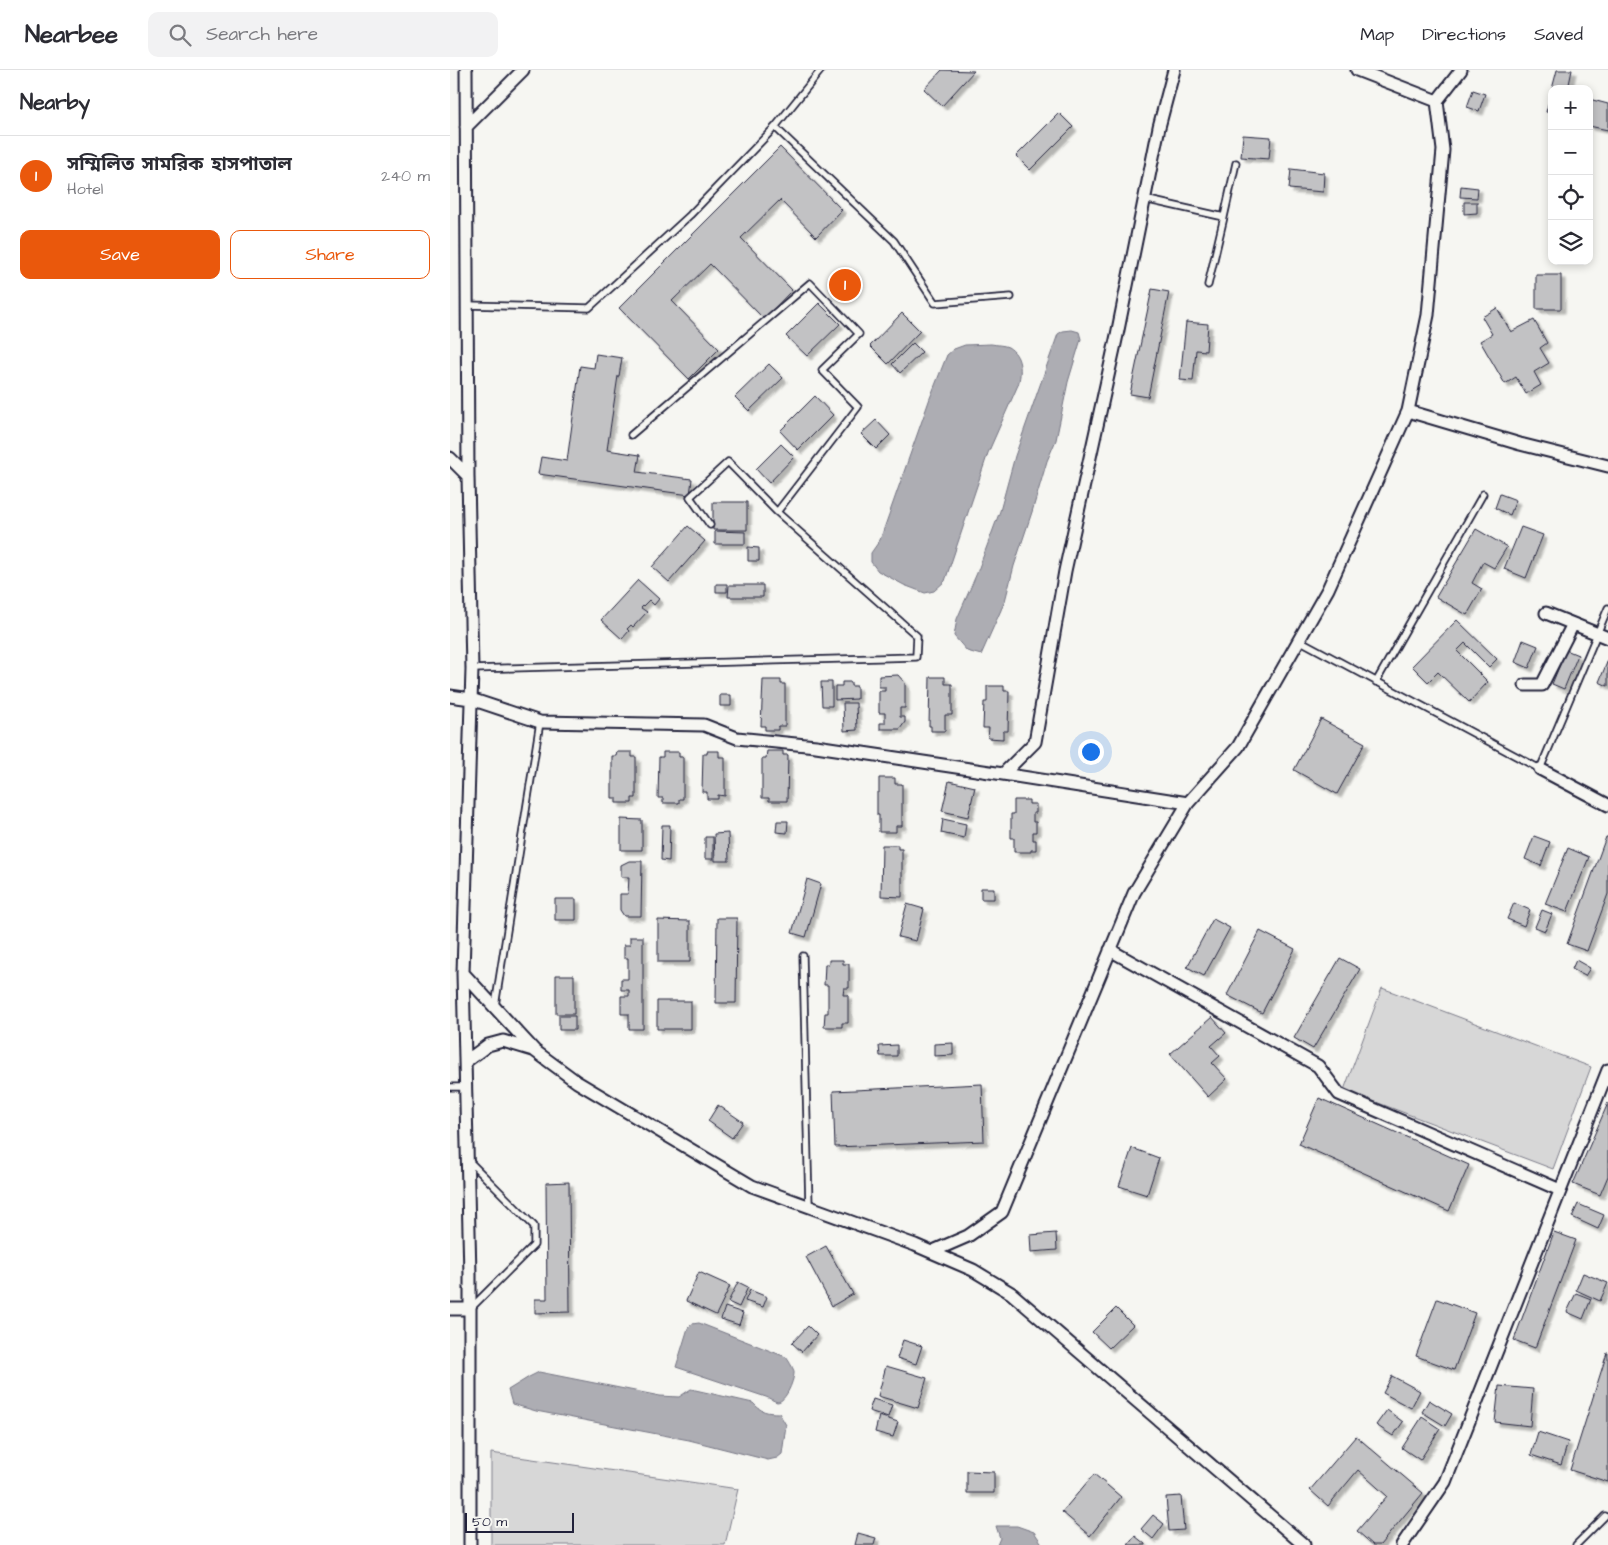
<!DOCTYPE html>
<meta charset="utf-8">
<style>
:root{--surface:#fff;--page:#f2f2f3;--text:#2b2b33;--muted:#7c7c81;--line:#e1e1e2;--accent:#ea580c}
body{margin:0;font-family:"Architects Daughter","Noto Sans Bengali",sans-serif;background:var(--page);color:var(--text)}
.controls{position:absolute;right:15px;top:15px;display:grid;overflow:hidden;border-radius:10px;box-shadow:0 2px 8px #0003}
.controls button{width:45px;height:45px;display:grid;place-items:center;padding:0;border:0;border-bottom:1px solid var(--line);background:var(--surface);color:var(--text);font:25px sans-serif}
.scale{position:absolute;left:15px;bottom:12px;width:109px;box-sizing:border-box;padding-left:5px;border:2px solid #22223b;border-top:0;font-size:14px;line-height:18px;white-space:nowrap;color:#22223b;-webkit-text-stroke:4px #f6f6f2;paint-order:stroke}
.you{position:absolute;left:640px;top:681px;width:18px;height:18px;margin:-12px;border:4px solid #fff;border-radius:50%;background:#1a73e8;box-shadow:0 0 0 8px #1a73e833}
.badge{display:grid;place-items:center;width:32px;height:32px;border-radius:50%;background:var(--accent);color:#fff;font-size:16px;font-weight:700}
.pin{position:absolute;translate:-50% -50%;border:2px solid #fff;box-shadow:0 1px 5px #0006}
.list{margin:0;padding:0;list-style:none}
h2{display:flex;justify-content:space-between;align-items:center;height:65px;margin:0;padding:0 20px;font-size:21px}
h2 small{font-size:16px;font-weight:400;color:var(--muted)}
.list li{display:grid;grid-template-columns:32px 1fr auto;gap:15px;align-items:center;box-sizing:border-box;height:80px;padding:0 20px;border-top:1px solid var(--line)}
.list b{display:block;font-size:19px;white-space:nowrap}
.list p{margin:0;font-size:16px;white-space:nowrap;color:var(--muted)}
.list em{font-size:16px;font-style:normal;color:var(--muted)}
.actions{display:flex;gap:10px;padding:15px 20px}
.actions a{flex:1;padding:11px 0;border:1px solid var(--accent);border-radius:10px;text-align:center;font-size:18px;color:var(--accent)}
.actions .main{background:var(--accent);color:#fff}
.icon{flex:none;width:28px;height:28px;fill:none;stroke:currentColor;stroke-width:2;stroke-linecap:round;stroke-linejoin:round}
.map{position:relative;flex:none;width:1158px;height:1475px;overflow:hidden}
header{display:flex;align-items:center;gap:30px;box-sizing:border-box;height:70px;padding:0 25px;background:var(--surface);border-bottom:1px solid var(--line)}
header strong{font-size:24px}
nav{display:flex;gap:28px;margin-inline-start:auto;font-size:18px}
.search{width:350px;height:45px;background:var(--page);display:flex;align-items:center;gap:12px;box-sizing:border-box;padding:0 18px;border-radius:10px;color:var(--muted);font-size:19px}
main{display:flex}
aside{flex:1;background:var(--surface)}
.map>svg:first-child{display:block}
.green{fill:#d7d7d7;stroke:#7c7c89}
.water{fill:#adadb3;stroke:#757583}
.building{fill:#c2c2c4;stroke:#22223b;filter:url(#shadow)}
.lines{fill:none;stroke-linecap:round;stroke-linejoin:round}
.lane-casing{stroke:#22223b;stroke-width:9}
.street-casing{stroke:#22223b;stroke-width:15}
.lane{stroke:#f6f6f2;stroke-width:5.5}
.street{stroke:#f6f6f2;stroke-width:11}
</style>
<header>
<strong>Nearbee</strong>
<div class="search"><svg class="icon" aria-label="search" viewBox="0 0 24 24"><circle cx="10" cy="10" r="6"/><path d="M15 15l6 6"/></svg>Search here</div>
<nav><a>Map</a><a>Directions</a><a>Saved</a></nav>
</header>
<main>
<aside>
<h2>Nearby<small></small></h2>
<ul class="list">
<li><span class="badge">1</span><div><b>সম্মিলিত সামরিক হাসপাতাল</b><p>Hotel</p></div><em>240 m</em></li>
</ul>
<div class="actions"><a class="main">Save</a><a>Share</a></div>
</aside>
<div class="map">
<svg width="1158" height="1475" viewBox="0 0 1158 1475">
<defs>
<filter id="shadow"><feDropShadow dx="4" dy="4" stdDeviation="1" flood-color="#0004"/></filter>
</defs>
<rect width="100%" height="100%" fill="#f6f6f2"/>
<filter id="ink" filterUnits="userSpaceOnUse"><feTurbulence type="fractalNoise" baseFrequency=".02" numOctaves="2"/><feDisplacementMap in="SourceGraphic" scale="10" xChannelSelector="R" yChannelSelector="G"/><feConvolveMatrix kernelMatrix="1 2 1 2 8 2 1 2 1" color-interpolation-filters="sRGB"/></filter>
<g filter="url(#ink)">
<path class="green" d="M932 918 1141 997 1103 1099 894 1020Z
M41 1383 288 1419 275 1475H41Z"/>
<path class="water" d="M622 260 629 262 631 269 618 312 606 370 597 391 582 442 564 496 555 531 531 585 517 581 504 566 507 549 527 503 550 441 565 386 608 264 613 261Z
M541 274C546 275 554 275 558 277 572 285 572 302 568 315L538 383 495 511 484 521 475 523 454 515 428 501 421 492V483L430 470 480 328 497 285 504 279 515 275Z
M249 1253 336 1287C339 1291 342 1296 344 1301 345 1308 336 1332 327 1332 324 1331 319 1328 316 1327L226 1297 238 1258 242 1254Z
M89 1302 210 1326 229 1327 241 1319 303 1333C311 1342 317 1343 329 1343L336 1355 332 1384 327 1388 318 1390 239 1370 86 1341 62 1334 58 1320 79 1307Z
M546 1456H567L584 1462 593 1475H547L550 1468Z"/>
<path class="building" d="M492 0 524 1 492 36 474 19Z
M1107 0H1122L1118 19H1102Z
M1023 20 1035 24 1029 41 1017 37Z
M1102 20V43L1096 42Z
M1139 29 1158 34V60L1139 56Z
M609 43 623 57 580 100 566 86Z
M793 65 821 67 819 89 791 87Z
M330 77 392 140 366 167 330 130 291 168 342 220 314 249 260 194 222 231 269 279 239 309 169 238Z
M841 99 874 103 873 122 839 119Z
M1011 116 1028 118 1027 128 1010 127Z
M1014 132H1027V143L1014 144Z
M1086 205H1111V239H1086Z
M702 219 719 222 698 327 680 324Z
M369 233 390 254 357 286 336 266Z
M1047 238 1061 262 1084 250 1097 273 1090 278 1099 293 1084 302 1091 315 1076 324 1066 307 1055 314 1030 271 1042 264 1032 247Z
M452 243 470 261 438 294 420 276Z
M736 252 758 254 756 281 746 280 743 311 730 310Z
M463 273 472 282 450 303 442 294Z
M146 284 172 288 169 306H168L157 380 190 385 187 402 242 409 240 425 88 404 91 387 117 391 130 296 144 298Z
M319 294 333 308 299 341 285 327Z
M365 326 383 345 348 380 330 361Z
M426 350 440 365 426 379 411 364Z
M331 374 344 387 319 413 306 399Z
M1050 424 1066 430 1060 445 1045 438Z
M263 432H297V460H263Z
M238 456 255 471 219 512 202 497Z
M1071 457 1093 465 1076 508 1054 499Z
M1026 459 1057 477 1044 498 1033 492 1022 513 1032 519 1017 545 986 527Z
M265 461 295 462V474H265Z
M298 477 309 478V491H298Z
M188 510 209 529 204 535 199 530 191 538 197 542 183 557 181 555 177 559 179 561 172 569 151 550Z
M266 514H277V522H266Z
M279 515H313V527H278Z
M1007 550 1047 589 1039 597 1015 573 1007 581 1038 612 1019 632 988 602 978 612 962 596Z
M1073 570 1088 576 1079 598 1065 592Z
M1116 580 1128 585 1114 619 1102 614Z
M1158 590V616L1149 612Z
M448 605 455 613V638H450V647H455V652L450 659H430V653H435V643H429V621H435V617H429V606Z
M480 607H495V614H502V645H495V661H481V656H479Z
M313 610H331V614H335V656H328V660H315V656H311Z
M371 612H382V636H372Z
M392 612H401V616H407V629L385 630V616H392Z
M537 616H554V621H559L558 661H553V669L538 668 539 658H533L534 632H537Z
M270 625H281V636H270Z
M393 633H406L407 660 394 661Z
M871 649 915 673 887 724 844 700Z
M257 681H269V687H275V726L268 725V729H257V722H252L253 684H257Z
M317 681H333V685H338L337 731H319V728H312V688H316Z
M167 682H182V687H186V728H182V733H166V728H162V686H166Z
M213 682H229V687H233V729H229V733H213V728H208L209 687H213Z
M429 708H445V714H452V756H446V762H429V745H427V723H429Z
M499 711 525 717 518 747 492 741Z
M564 730H579V734H586V743H583V752H586V762H583V770H586V780H581V782H564V768H561V744H564Z
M171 749 192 750V780H171Z
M493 749 516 754 514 768 491 763Z
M327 751H338L337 763 326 762Z
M212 755H220L219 791 211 790Z
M278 763 279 791H265L264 764Z
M1084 766 1100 772 1091 796 1075 789Z
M255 767H263V789H255Z
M1156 767H1158V824L1137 881 1117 874Z
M432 775H448V779H452V827L431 826Z
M1118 778 1139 787 1117 842 1095 834Z
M179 791H192L191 846H174L170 840V824H178L179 807H171V795Z
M357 809 371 814 356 867 342 863Z
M531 818H544V829H531Z
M105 829H126V850H105Z
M1064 833 1080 840 1074 856 1057 849Z
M457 834 474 839 466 871 448 867Z
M1092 840 1102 844 1095 861 1085 857Z
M267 848H287L286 933H266Z
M763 849 780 858 754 906 737 897Z
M208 850 240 851V892H208Z
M810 861 845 879 812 943 777 925Z
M180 867H193V959H179V944H171V926H179V920H171V909H178V888H174V875H180Z
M890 888 910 899 863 979 844 968Z
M379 890H393V894H399V918H394L393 925H398V953H392V957H374L375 943H378V915H374L375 894H379Z
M1126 890 1140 898 1135 906 1122 899Z
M106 905H124V944H106Z
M207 931H241V959H207Z
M109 946H125V960H109Z
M762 947 776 963 761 976 770 986 762 993 777 1009 758 1027 720 984Z
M503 973V985L484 986V974Z
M447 975V986H430L429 976Z
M532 1014 534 1071 385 1077 383 1021Z
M869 1028 1019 1095 999 1141 849 1074Z
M1158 1033V1106L1150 1125 1123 1114Z
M268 1035 293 1052 282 1068 258 1051Z
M682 1078 709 1088 697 1125 669 1116Z
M119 1112 120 1242 85 1243V1229H97L96 1113Z
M1128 1134 1154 1145 1148 1159 1122 1147Z
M1104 1162 1126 1170 1085 1278 1064 1270Z
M606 1163 607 1180 581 1182 580 1165Z
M376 1176 403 1224 382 1236 356 1187Z
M249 1202 280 1216 266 1245 236 1231Z
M1133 1203 1158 1213 1150 1231 1126 1220Z
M288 1212 298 1217 289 1237 278 1232Z
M300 1220 317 1227 313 1237 295 1231Z
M1126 1223 1141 1229 1133 1249 1117 1242Z
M987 1229 1025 1243 1004 1300 966 1286Z
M275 1237 293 1243 289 1255 271 1249Z
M666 1238 683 1255 659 1278 642 1262Z
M358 1256 367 1265 352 1282 342 1273Z
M453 1270 472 1276 466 1294 447 1288Z
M1157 1283H1158V1412L1120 1400Z
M436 1296 477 1308 468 1338 428 1326Z
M942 1306 970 1321 961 1338 933 1323Z
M1049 1316 1083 1319 1080 1356 1045 1352Z
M423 1329 442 1335 438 1347 419 1341Z
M979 1330 1002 1344 995 1356 972 1342Z
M937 1340 953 1352 943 1366 926 1355Z
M429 1346 448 1352 443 1367 425 1362Z
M972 1347 990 1359 970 1390 952 1378Z
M1088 1362 1118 1372 1111 1395 1081 1385Z
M906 1366 973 1423 930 1475H923L907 1461 937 1426 908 1400 878 1436 860 1420Z
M517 1401 544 1402V1423H517Z
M644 1404 671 1427 640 1466 612 1442Z
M731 1426 734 1460 719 1461 716 1427Z
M703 1445 714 1454 703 1469 691 1459Z
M408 1463 426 1468 424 1475H405Z
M685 1466 695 1474V1475H678Z"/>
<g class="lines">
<defs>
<path id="lane" d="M325 57 444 171 485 233 561 227
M694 129 774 147 786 93
M758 215 774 147
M17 235 139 238 240 145 325 57 371 0
M260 455 240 427 278 392 327 442
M849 570 1090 699 1158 538
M22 599 466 587 467 566 327 442 408 337 372 300 409 264 360 213 181 365
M926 612 1033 424
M353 886 359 1136
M45 936 90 652
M0 1017H16
M19 1091 84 1156V1175L20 1239
M1126 1475 1155 1446"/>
<path id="street" d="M16 0 18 406 22 599 13 903 20 1205V1475
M724 0 709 57 667 265 615 501 585 672 553 704 738 733
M987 31 1011 0
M16 57 73 0
M958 341 1070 374 1158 396
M0 388 18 406
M1096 543 1158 568
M1075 615H1092L1123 554
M0 626 21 629 90 652 254 655 287 668 366 676 553 704
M1090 699 1158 735
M660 880 868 996 889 1024 1110 1120
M13 903 85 981 127 1012 302 1116 465 1175 523 1200 561 1223 854 1475
M15 992 38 975 53 971 83 980
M481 1182 518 1166 552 1142 684 823 738 733 788 677 878 519 958 341 978 245 993 80 987 31 907 0
M0 1239H20
M952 1475 995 1412 1158 1000"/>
</defs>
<use href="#lane" class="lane-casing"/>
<use href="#street" class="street-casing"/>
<use href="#lane" class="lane"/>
<use href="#street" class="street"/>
</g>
</g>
</svg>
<div class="controls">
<button>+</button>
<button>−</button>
<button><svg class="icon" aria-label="locate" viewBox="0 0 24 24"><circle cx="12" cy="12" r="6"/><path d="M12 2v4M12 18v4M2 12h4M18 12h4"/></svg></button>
<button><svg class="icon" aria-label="layers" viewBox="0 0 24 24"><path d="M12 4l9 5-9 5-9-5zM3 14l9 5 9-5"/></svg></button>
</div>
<div class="scale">50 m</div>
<div class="you"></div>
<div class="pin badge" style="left:395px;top:215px">1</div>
</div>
</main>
